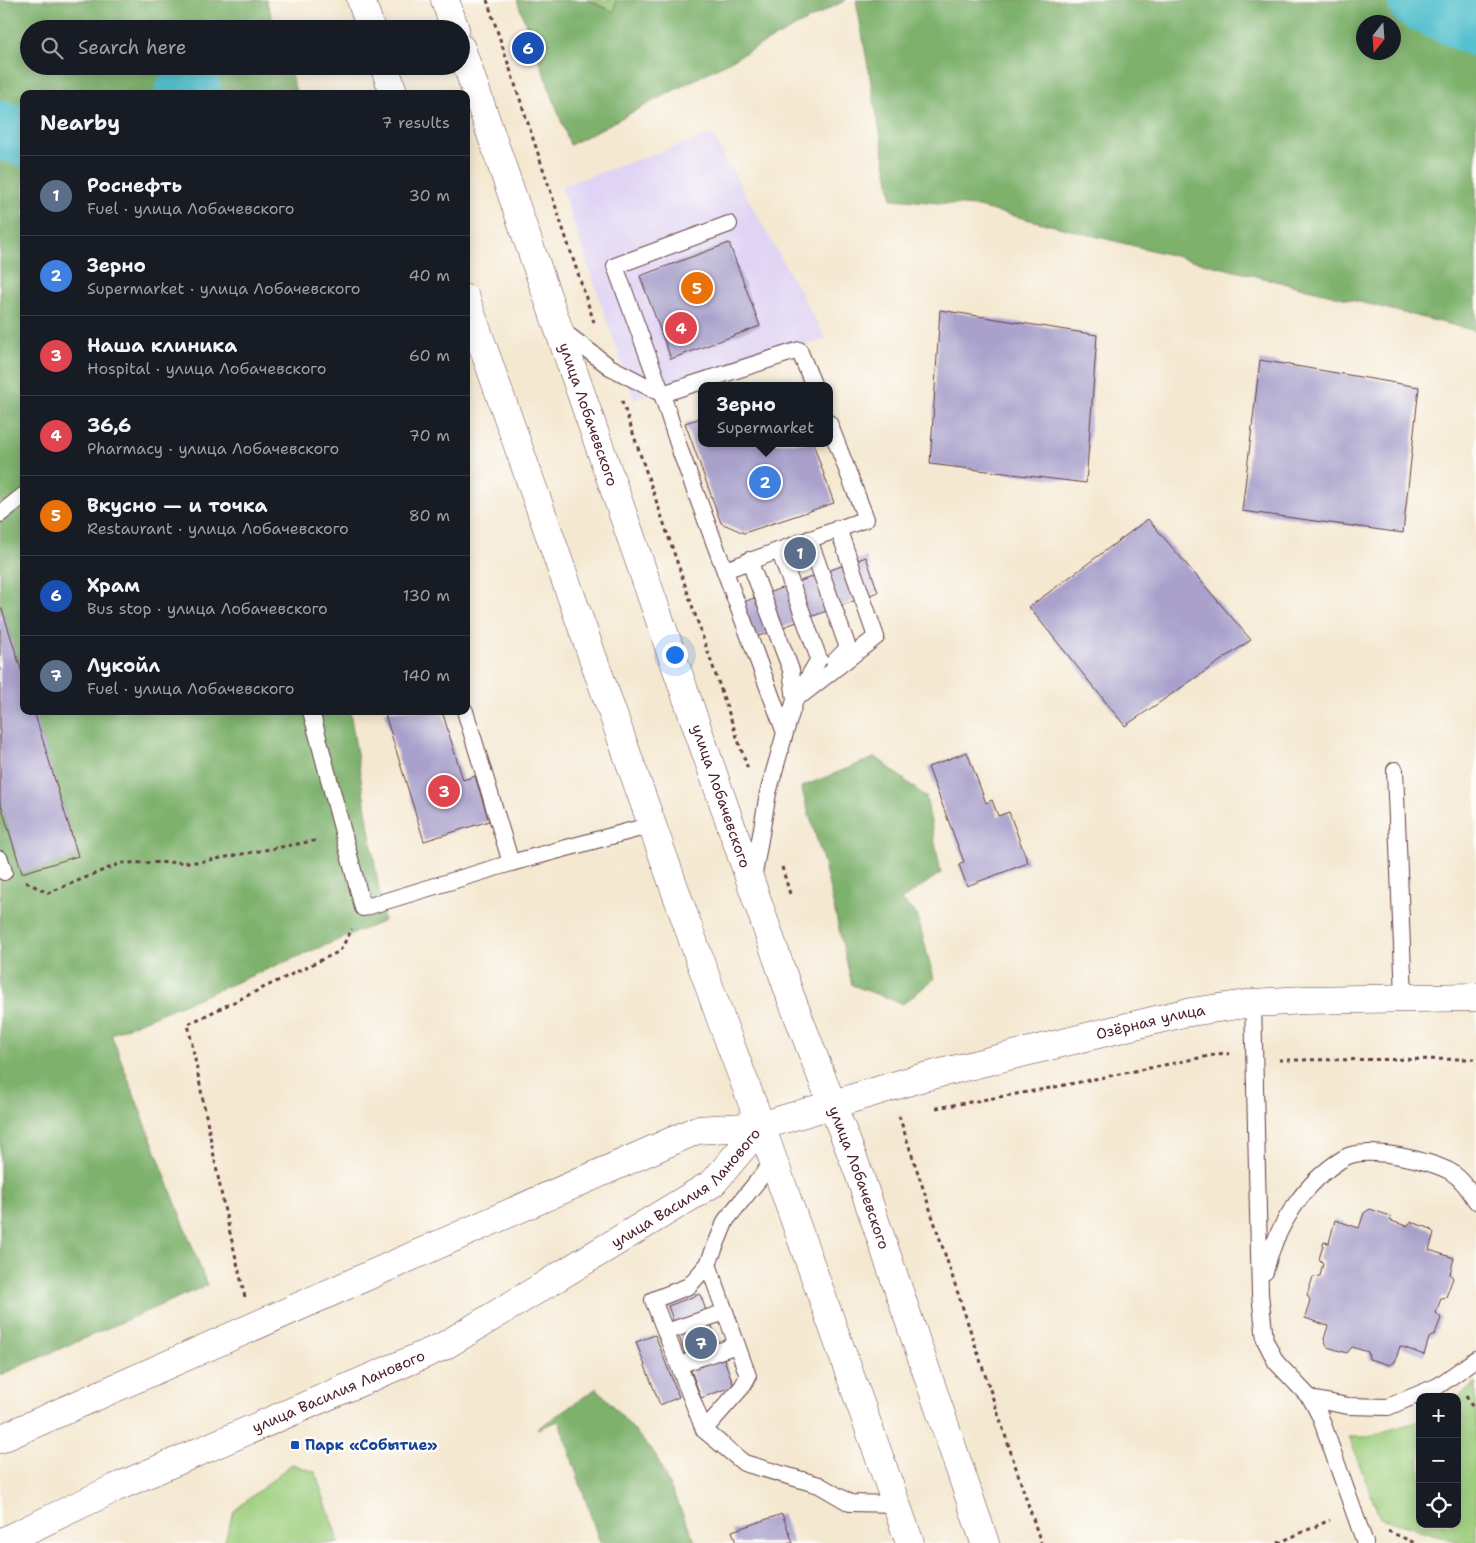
<!DOCTYPE html>
<meta charset="utf-8">
<style>
:root{--surface:#171b24;--page:#242831;--text:#f1f3f6;--muted:#9ea1a6;--line:#363941;--accent:#d1495b}
body{margin:0;font-family:"Shantell Sans",sans-serif;background:var(--page);color:var(--text)}
.controls{position:absolute;right:15px;bottom:15px;display:grid;overflow:hidden;border-radius:10px;box-shadow:0 2px 12px #0003}
.controls button{width:45px;height:45px;display:grid;place-items:center;padding:0;border:0;border-bottom:1px solid var(--line);background:var(--surface);color:var(--text);font:25px sans-serif}
.compass{position:absolute;left:1356px;top:15px;width:45px;height:45px;border-radius:50%;background:var(--surface);box-shadow:0 2px 12px #0003;rotate:197deg}
.you{position:absolute;left:674px;top:654px;width:18px;height:18px;margin:-12px;border:4px solid #fff;border-radius:50%;background:#1a73e8;box-shadow:0 0 0 8px #1a73e833}
.badge{display:grid;place-items:center;width:32px;height:32px;border-radius:50%;background:var(--accent);color:#fff;font-size:16px;font-weight:700}
.pin{position:absolute;translate:-50% -50%;border:2px solid #fff;box-shadow:0 1px 5px #0006}
.popup{position:absolute;left:698px;top:382px;width:135px;height:65px;box-sizing:border-box;display:grid;place-content:center;border-radius:10px;background:var(--surface);filter:drop-shadow(0 1px 4px #0005);font-size:16px;white-space:nowrap;color:var(--muted)}
.popup b{font-size:19px;color:var(--text)}
.popup::after{content:'';position:absolute;left:50%;top:100%;margin-left:-10px;border:10px solid transparent;border-top-color:var(--surface)}
.list{margin:0;padding:0;list-style:none}
h2{display:flex;justify-content:space-between;align-items:center;height:65px;margin:0;padding:0 20px;font-size:21px}
h2 small{font-size:16px;font-weight:400;color:var(--muted)}
.list li{display:grid;grid-template-columns:32px 1fr auto;gap:15px;align-items:center;box-sizing:border-box;height:80px;padding:0 20px;border-top:1px solid var(--line)}
.list b{display:block;font-size:19px;white-space:nowrap}
.list p{margin:0;font-size:16px;white-space:nowrap;color:var(--muted)}
.list em{font-size:16px;font-style:normal;color:var(--muted)}
.icon{flex:none;width:28px;height:28px;fill:none;stroke:currentColor;stroke-width:2;stroke-linecap:round;stroke-linejoin:round}
.map{position:relative;flex:none;width:1476px;height:1543px;overflow:hidden}
.search{position:absolute;background:var(--surface);box-shadow:0 2px 12px #0003;left:20px;top:20px;width:450px;height:55px;display:flex;align-items:center;gap:12px;box-sizing:border-box;padding:0 18px;border-radius:28px;color:var(--muted);font-size:19px}
.panel{position:absolute;background:var(--surface);box-shadow:0 2px 12px #0003;left:20px;top:90px;width:450px;height:625px;border-radius:10px}
.map>svg:first-child{display:block}
.built{fill:#e0d4f4}
.green{fill:#9cce7d;stroke:#737654}
.forest{fill:#7db16c;stroke:#64684c;fill-rule:evenodd}
.lines{fill:none;stroke-linecap:round;stroke-linejoin:round}
.river{stroke:#54c1ce;stroke-width:59}
.building{fill:#a9a1cc}
.lane-casing{stroke:#643d44;stroke-width:18}
.secondary-casing{stroke:#643d44;stroke-width:29}
.path{stroke:#643d44;stroke-width:3;stroke-dasharray:4 4;stroke-linecap:butt}
.lane{stroke:#fff;stroke-width:16}
.secondary{stroke:#fff;stroke-width:28}
.transit-dot{fill:#1a4fb4;stroke:#fdfcf7;stroke-width:2}
.labels{text-anchor:middle;stroke-width:5;stroke-linejoin:round;paint-order:stroke}
.street-label{font-size:15px;fill:#4a1f2b;stroke:#fdfcf7}
.transit-label{font-size:15px;font-weight:bold;fill:#164399;stroke:#fdfcf7;text-anchor:start}
</style>
<div class="map">
<svg width="1476" height="1543" viewBox="0 0 1476 1543">
<rect width="100%" height="100%" fill="#fdfcf7"/>
<filter id="ink" filterUnits="userSpaceOnUse"><feTurbulence type="fractalNoise" baseFrequency=".02" numOctaves="2"/><feDisplacementMap in="SourceGraphic" scale="10" xChannelSelector="R" yChannelSelector="G"/><feConvolveMatrix kernelMatrix="1 2 1 2 8 2 1 2 1" color-interpolation-filters="sRGB"/></filter>
<filter id="wash" filterUnits="userSpaceOnUse"><feTurbulence type="fractalNoise" baseFrequency=".0096" numOctaves="4" result="noise"/><feDisplacementMap in="SourceGraphic" scale="20" xChannelSelector="R" yChannelSelector="G"/><feGaussianBlur stdDeviation="1.12" result="paint"/><feColorMatrix in="noise" values="0 0 0 0 0 0 0 0 0 0 0 0 0 0 0 0 0 1.4 0 .05"/><feComposite in="paint" operator="in"/></filter>
<g filter="url(#wash)">
<rect width="100%" height="100%" fill="#f4e8d1"/>
<path class="built" d="M712 134 826 339 634 400 561 186Z"/>
<path class="green" d="M588 0H616L614 12Z
M1476 1383V1542L1463 1543 1380 1518 1349 1437H1365L1420 1421V1524H1457V1398Z
M292 1464 315 1472 339 1543H224L234 1511Z"/>
<path class="forest" d="M0 0H266L276 29H29V66H288L297 94H24V679L2 609H0Z
M517 0H588L614 12 616 0H846L570 145Z
M856 0H1476V331L974 206 892 199ZM1394 22V52H1364V22Z
M34 711H350L384 921 111 1034 207 1285 0 1375V802L22 873 78 856Z
M876 757 926 797 941 873 901 900 917 915 934 979 903 1004 852 985 823 860 801 787Z
M597 1388 655 1454 696 1543H600L559 1421 537 1429Z"/>
<g class="lines">
<path class="river" d="M1417 0 1476 27
M184 94 192 91
M0 130 24 137"/>
</g>
<g id="blocks">
<path class="building" d="M729 243 760 326 671 359 640 276Z
M940 310 1097 335 1086 483 930 464Z
M1260 360 1419 387 1403 533 1242 511Z
M701 418V443H813L834 503 744 533 721 523 685 423Z
M1148 519 1251 640 1125 726 1029 607Z
M866 557 878 592 751 639 738 604Z
M0 609H2L24 679V711H34L78 856 22 873 0 802Z
M384 711H442L463 780 475 776 489 821 424 841Z
M967 752 986 803 992 800 998 816 1009 812 1028 863 967 886 959 865 964 862 928 767Z
M1370 1209 1390 1216 1391 1221 1407 1226 1411 1222 1429 1228 1434 1233 1429 1250 1454 1258 1450 1274 1453 1278 1446 1297 1441 1298 1436 1313 1441 1318 1435 1334 1429 1338 1424 1355 1400 1346 1395 1362 1390 1365 1369 1359 1368 1352 1352 1347 1347 1353 1327 1347 1324 1339 1328 1326 1305 1318 1310 1300 1307 1295 1313 1277 1320 1276 1323 1263 1319 1259 1324 1242 1329 1243 1335 1220 1359 1228 1364 1213Z
M700 1294 734 1386 701 1398 668 1306Z
M655 1335 679 1397 660 1405 636 1342Z
M782 1514 793 1543H736L732 1531Z"/>
</g>
</g>
<g filter="url(#ink)">
<use href="#blocks" fill-opacity="0" stroke="#643d44" stroke-width="1"/>
<g class="lines">
<defs>
<path id="lane" d="M729 224 615 266 662 394 799 350 814 386
M560 329 610 367 662 394 681 453 785 733
M0 514 24 495
M809 539 848 648 834 662
M749 560 791 670 795 700
M725 570 866 519 829 423
M803 694 876 637 838 528
M311 711 363 908 511 863
M465 711 511 863 652 825
M1395 770 1404 997
M0 859 4 872
M753 880 768 793 785 733 795 700 819 659 779 550
M1253 1003 1260 1294 1265 1340 1276 1362 1311 1399 1320 1416 1365 1543
M773 1162 726 1220 708 1264 748 1376 742 1387 704 1430 744 1463 819 1485 850 1503 896 1504
M1265 1272C1275 1228 1304 1182 1344 1158 1365 1145 1430 1160 1451 1172 1462 1179 1469 1190 1476 1201
M666 1332 725 1312
M679 1365 737 1345
M1311 1399 1348 1406 1388 1407 1438 1386 1476 1359
M704 1430 653 1300 689 1286 708 1264"/>
<g id="secondary">
<path d="M361 0 371 29"/>
<path d="M445 0 455 29"/>
<path id="s1" d="M461 48 791 998 858 1171 985 1543"/>
<path d="M384 66 394 94"/>
<path d="M466 299 720 1017 761 1126 910 1543"/>
<path id="s2" d="M0 1439 697 1130 761 1126 920 1078 1184 1013 1253 1003 1305 1000 1476 997"/>
<path id="s3" d="M0 1543 115 1488 444 1346 713 1183 761 1126"/>
</g>
</defs>
<use href="#lane" class="lane-casing"/>
<use href="#secondary" class="secondary-casing"/>
<path class="path" d="M487 0 594 322
M622 401 748 769
M782 867 790 894
M26 882 48 893 121 863 199 862 319 840
M1279 1060 1476 1059
M936 1108 1045 1089 1224 1053 1229 1054
M899 1116 1041 1543
M245 1297 224 1207 188 1024 340 951 352 929
M1466 1396 1473 1408 1476 1407
M1388 1531 1415 1543
M1278 1543 1330 1520"/>
<use href="#lane" class="lane"/>
<use href="#secondary" class="secondary"/>
</g>
</g>
<rect class="transit-dot" x="290" y="1440" width="10" height="10" rx="2.5"/>
<g class="labels">
<g class="street-label">
<text dy="5" stroke="none"><textPath href="#s1" startOffset="388">улица Лобачевского</textPath></text>
<text dy="5" stroke="none"><textPath href="#s1" startOffset="792">улица Лобачевского</textPath></text>
<text dy="5" stroke="none"><textPath href="#s2" startOffset="1230">Озёрная улица</textPath></text>
<text dy="5" stroke="none"><textPath href="#s1" startOffset="1198">улица Лобачевского</textPath></text>
<text dy="5" stroke="none"><textPath href="#s3" startOffset="776">улица Василия Ланового</textPath></text>
<text dy="5" stroke="none"><textPath href="#s3" startOffset="371">улица Василия Ланового</textPath></text>
</g>
<g class="transit-label">
<text x="305" y="1450">Парк «Событие»</text>
</g>
</g>
</svg>
<div class="controls">
<button>+</button>
<button>−</button>
<button><svg class="icon" aria-label="locate" viewBox="0 0 24 24"><circle cx="12" cy="12" r="6"/><path d="M12 2v4M12 18v4M2 12h4M18 12h4"/></svg></button>
</div>
<svg class="compass" viewBox="-18 -18 36 36"><path d="M0-13l5 13h-10z" fill="#e53935"/><path d="M0 13l5-13h-10z" fill="#9ea1a6"/></svg>
<div class="you"></div>
<div class="pin badge" style="left:800px;top:553px;background:#5c6f8a">1</div>
<div class="pin badge" style="left:765px;top:482px;background:#3f7fe0">2</div>
<div class="popup"><b>Зерно</b>Supermarket</div>
<div class="pin badge" style="left:444px;top:791px;background:#e0444e">3</div>
<div class="pin badge" style="left:681px;top:328px;background:#e0444e">4</div>
<div class="pin badge" style="left:697px;top:288px;background:#e8710a">5</div>
<div class="pin badge" style="left:528px;top:48px;background:#1a4fb4">6</div>
<div class="pin badge" style="left:701px;top:1343px;background:#5c6f8a">7</div>
<div class="search"><svg class="icon" aria-label="search" viewBox="0 0 24 24"><circle cx="10" cy="10" r="6"/><path d="M15 15l6 6"/></svg>Search here</div>
<section class="panel">
<h2>Nearby<small>7 results</small></h2>
<ul class="list">
<li><span class="badge" style="background:#5c6f8a">1</span><div><b>Роснефть</b><p>Fuel · улица Лобачевского</p></div><em>30 m</em></li>
<li><span class="badge" style="background:#3f7fe0">2</span><div><b>Зерно</b><p>Supermarket · улица Лобачевского</p></div><em>40 m</em></li>
<li><span class="badge" style="background:#e0444e">3</span><div><b>Наша клиника</b><p>Hospital · улица Лобачевского</p></div><em>60 m</em></li>
<li><span class="badge" style="background:#e0444e">4</span><div><b>36,6</b><p>Pharmacy · улица Лобачевского</p></div><em>70 m</em></li>
<li><span class="badge" style="background:#e8710a">5</span><div><b>Вкусно — и точка</b><p>Restaurant · улица Лобачевского</p></div><em>80 m</em></li>
<li><span class="badge" style="background:#1a4fb4">6</span><div><b>Храм</b><p>Bus stop · улица Лобачевского</p></div><em>130 m</em></li>
<li><span class="badge" style="background:#5c6f8a">7</span><div><b>Лукойл</b><p>Fuel · улица Лобачевского</p></div><em>140 m</em></li>
</ul>
</section>
</div>
